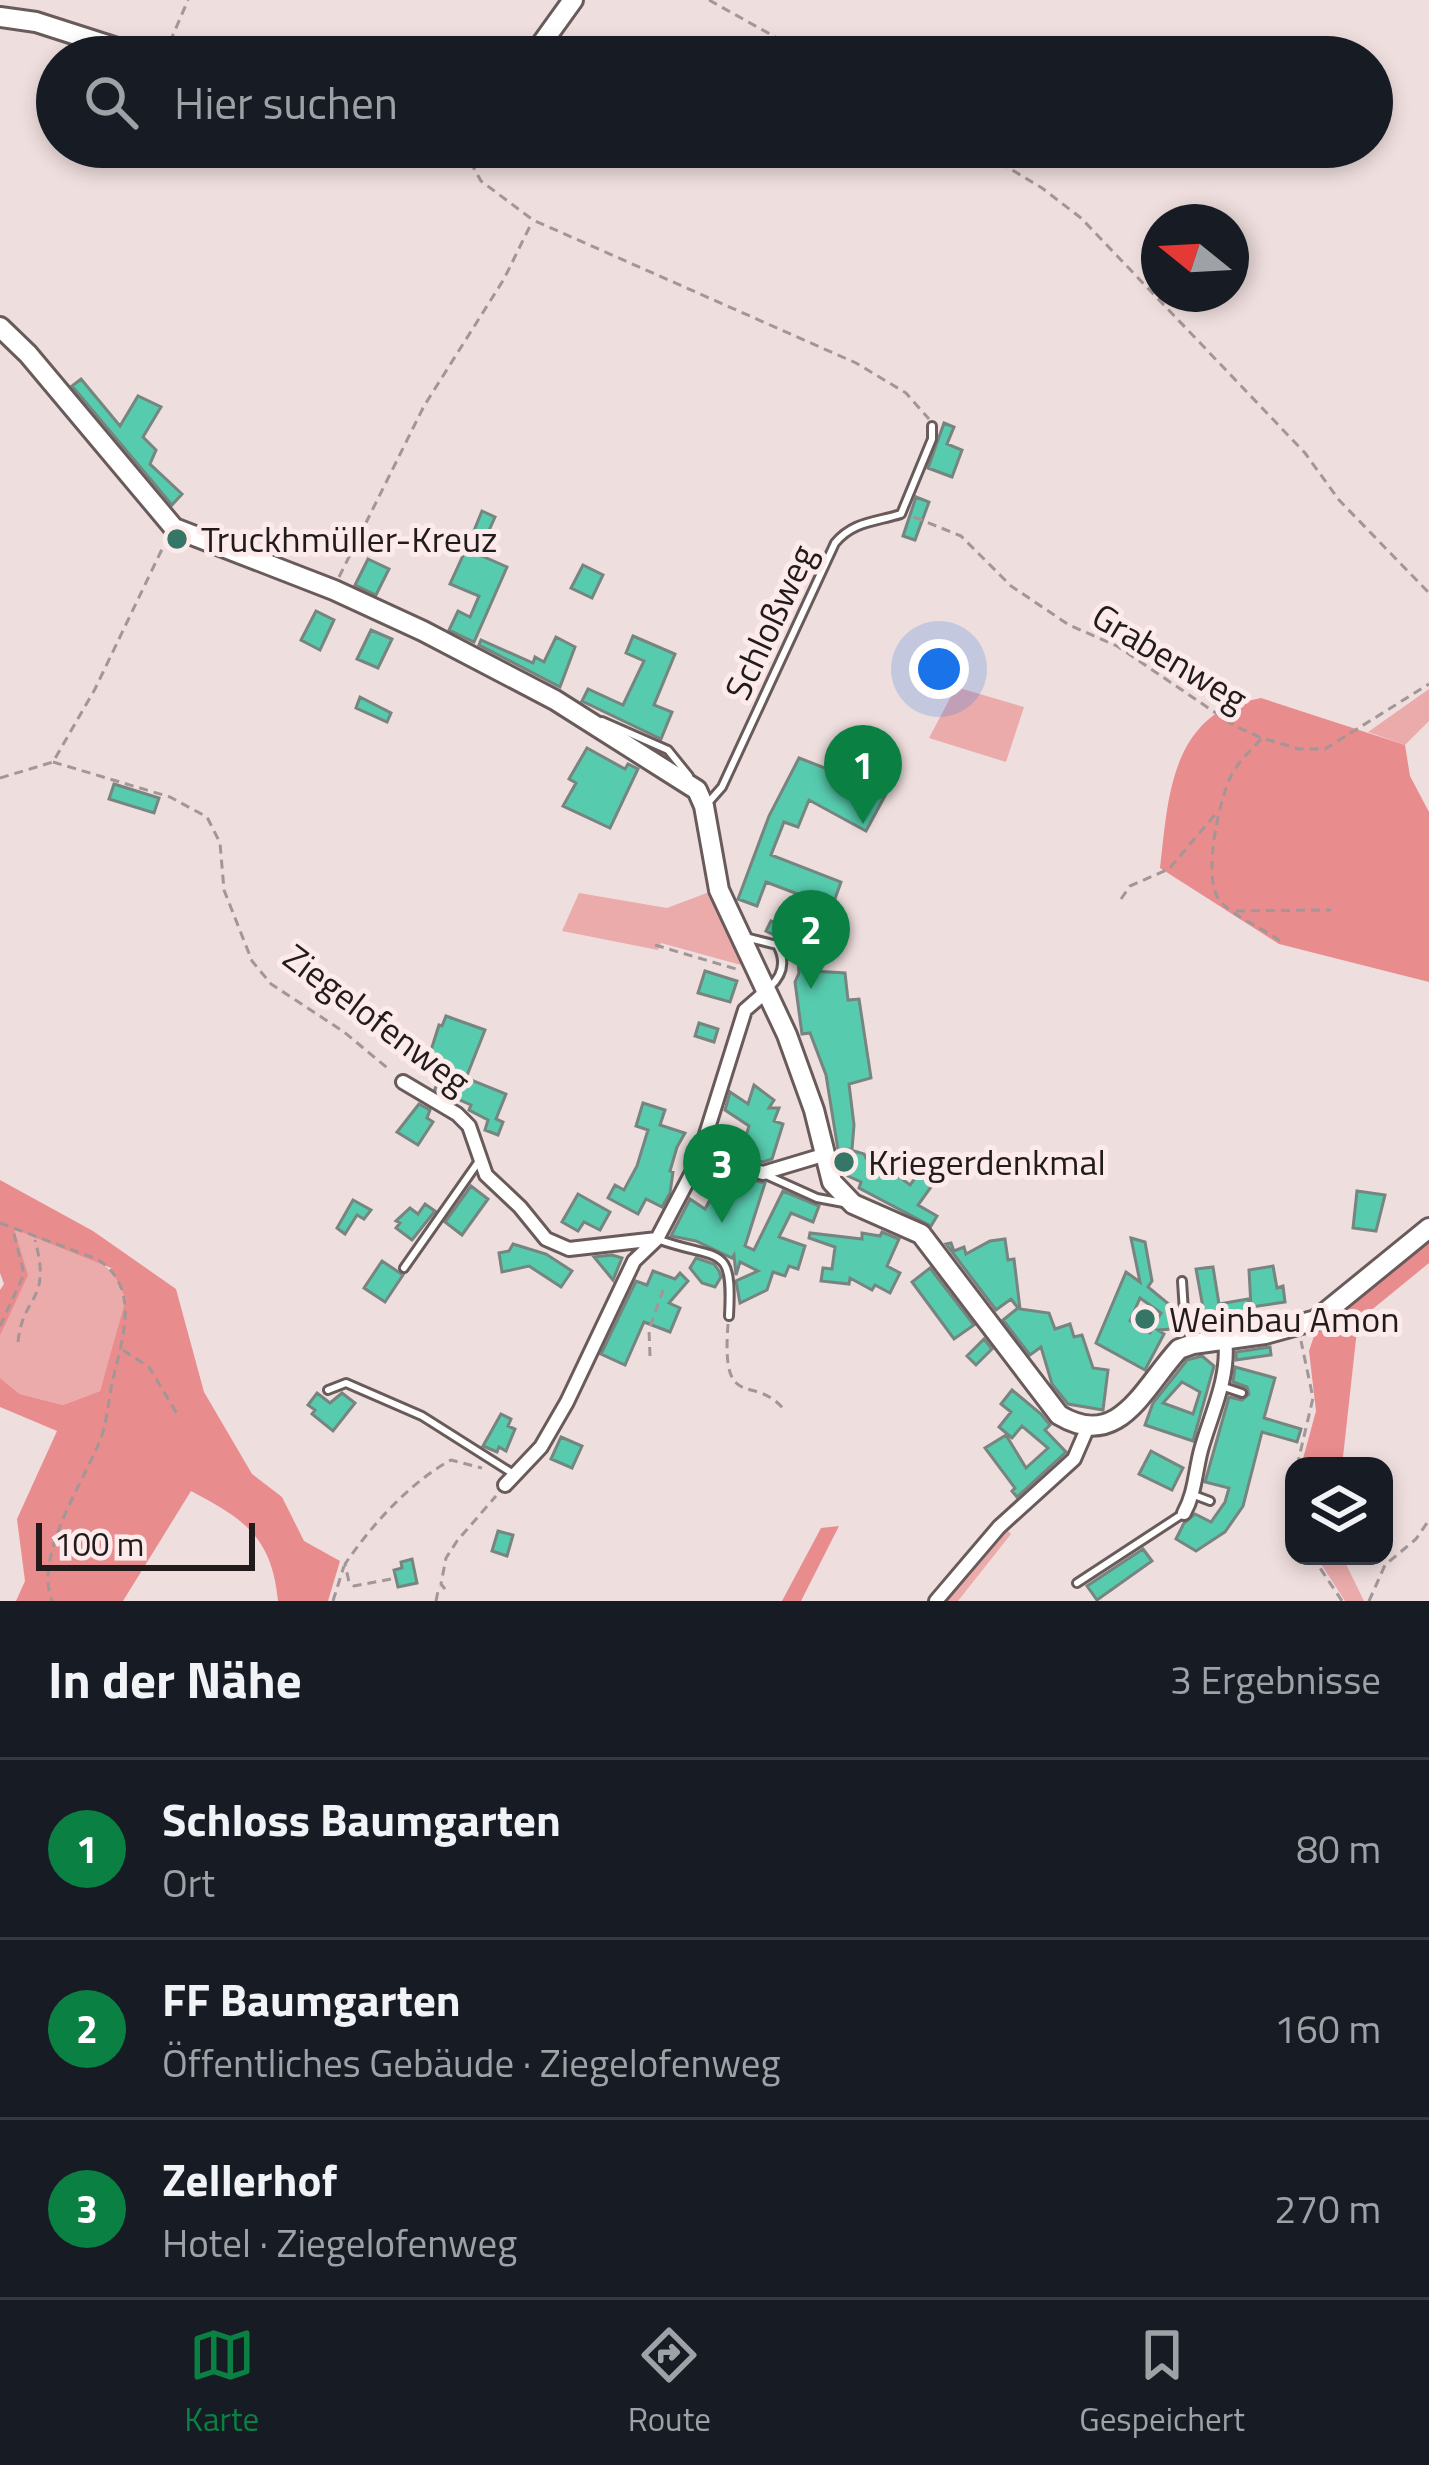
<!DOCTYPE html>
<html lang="de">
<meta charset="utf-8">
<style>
:root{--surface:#171b24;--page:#20242c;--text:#f1f3f6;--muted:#9ea1a6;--line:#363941;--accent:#0b8043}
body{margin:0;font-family:"Titillium Web",sans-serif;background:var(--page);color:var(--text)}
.controls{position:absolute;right:36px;bottom:36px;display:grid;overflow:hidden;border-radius:24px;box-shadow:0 6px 18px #0003}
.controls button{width:108px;height:108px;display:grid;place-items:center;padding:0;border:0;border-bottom:3px solid var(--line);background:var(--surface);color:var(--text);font:60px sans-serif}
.compass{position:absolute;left:1141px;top:204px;width:108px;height:108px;border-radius:50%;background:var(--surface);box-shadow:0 6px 18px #0003;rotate:288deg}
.scale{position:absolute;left:36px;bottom:30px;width:219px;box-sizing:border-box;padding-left:12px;border:6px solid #211b1b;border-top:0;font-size:33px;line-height:42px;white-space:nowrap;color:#211b1b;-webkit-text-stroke:9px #fdebeb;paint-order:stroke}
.you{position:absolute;left:939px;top:669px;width:42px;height:42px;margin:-30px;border:9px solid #fff;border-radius:50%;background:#1a73e8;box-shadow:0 0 0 18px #1a73e833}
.badge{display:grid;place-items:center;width:78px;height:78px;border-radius:50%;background:var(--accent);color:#fff;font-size:39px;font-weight:700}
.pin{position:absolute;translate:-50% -99px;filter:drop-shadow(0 3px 6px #0008)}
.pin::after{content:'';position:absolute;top:63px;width:42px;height:36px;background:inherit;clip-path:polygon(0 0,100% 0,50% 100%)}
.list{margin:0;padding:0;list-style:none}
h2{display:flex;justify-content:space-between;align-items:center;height:156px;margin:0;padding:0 48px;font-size:51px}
h2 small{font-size:39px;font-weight:400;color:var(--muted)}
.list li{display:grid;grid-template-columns:78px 1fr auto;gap:36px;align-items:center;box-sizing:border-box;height:180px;padding:0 48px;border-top:3px solid var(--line)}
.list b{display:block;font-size:45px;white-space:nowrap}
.list p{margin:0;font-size:39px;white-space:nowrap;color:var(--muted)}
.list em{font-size:39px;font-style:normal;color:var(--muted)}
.icon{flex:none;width:66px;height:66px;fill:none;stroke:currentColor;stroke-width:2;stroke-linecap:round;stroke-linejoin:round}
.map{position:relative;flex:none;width:1429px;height:1601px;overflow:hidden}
.search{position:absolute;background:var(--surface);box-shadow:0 6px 18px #0003;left:36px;right:36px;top:36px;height:132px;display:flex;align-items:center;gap:30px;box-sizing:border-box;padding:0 42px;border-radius:66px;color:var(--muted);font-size:45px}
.sheet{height:696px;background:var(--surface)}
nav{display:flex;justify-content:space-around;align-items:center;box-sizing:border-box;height:168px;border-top:3px solid var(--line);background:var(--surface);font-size:33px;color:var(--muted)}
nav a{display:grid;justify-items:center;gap:6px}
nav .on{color:var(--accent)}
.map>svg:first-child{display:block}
.green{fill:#ecabab}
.forest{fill:#e98c8d}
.building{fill:#57cbae;stroke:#768580;stroke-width:3;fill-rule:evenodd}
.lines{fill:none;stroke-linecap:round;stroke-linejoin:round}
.lane-casing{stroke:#6a5b5b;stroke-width:12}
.street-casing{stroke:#6a5b5b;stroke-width:18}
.secondary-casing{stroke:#6a5b5b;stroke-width:24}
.path{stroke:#a39696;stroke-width:3;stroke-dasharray:9 6;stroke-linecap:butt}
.lane{stroke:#fff;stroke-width:6}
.street{stroke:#fff;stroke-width:12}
.secondary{stroke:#fff;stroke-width:18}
.poi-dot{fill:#367666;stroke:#fdebeb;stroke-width:4.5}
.labels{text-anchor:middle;stroke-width:10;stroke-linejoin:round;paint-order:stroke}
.poi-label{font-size:36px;fill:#211b1b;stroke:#fdebeb;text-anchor:start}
.street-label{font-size:36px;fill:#211b1b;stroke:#fdebeb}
</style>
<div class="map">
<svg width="1429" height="1601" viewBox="0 0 1429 1601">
<rect width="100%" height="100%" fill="#efdede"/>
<path class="green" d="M956 687 1024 707 1006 762 929 738Z
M1429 689V721L1405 745 1368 732Z
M712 891 741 965 661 943 658 950 562 931 579 893 667 908Z
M12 1228C45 1243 124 1255 126 1300 126 1318 106 1370 100 1391L63 1405 20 1394 0 1378V1336L27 1275Z
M1005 1528 1011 1534 958 1601H943Z
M1316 1556H1342L1364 1601H1345Z"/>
<path class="forest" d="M1261 698 1405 745 1410 776 1429 812V982L1279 944 1160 868C1167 812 1168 739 1225 708 1235 702 1250 701 1261 698Z
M0 1180 93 1231 176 1289 204 1392 252 1474 282 1497 304 1541 340 1561 328 1601H278C272 1537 244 1519 191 1491L123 1601H16L25 1581 17 1519 57 1431 0 1407V1378L20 1394 63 1405 100 1391 126 1299 111 1268 14 1229 28 1275 0 1336V1290L4 1284 0 1273Z
M1429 1238V1263L1358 1321 1342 1466H1301L1316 1411 1309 1351 1314 1336Z
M839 1526 801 1601H782L821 1528Z"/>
<path class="building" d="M81 379 120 426 138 396 161 407 143 437 156 450 150 464 182 494 172 505 72 386Z
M944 423 954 427 947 444 962 450 952 477 928 468Z
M916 497 929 502 915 540 903 536Z
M482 511 495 517 486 537 473 533Z
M466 549 507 567 474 642 449 630 458 611 470 617 479 596 450 584Z
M368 559 389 569 376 595 355 585Z
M583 565 603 575 592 598 571 588Z
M316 611 334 620 320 650 301 640Z
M371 630 392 639 378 668 357 659Z
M633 636 675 654 654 705 672 712 661 739 582 701 588 689 623 705 644 661 626 653Z
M556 637 575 647 560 687 479 645 481 640 533 663 535 657 544 662Z
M360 697 391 713 387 722 356 708Z
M587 748 625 769 628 764 638 769 610 828 563 806 576 783 569 779Z
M799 758 887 792 866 831 809 800 798 827 784 822 771 855 841 882 832 907 766 882 757 906 738 899 769 816Z
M114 784 159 798 154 813 109 799Z
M786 917 821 933 812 953 813 971 845 973 848 1000 859 999 871 1078 849 1084 854 1125 852 1149 838 1150 826 1075 810 1033 802 1034 795 982 799 973 797 946 766 931 771 921 782 926Z
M705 971 737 981 730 1002 698 993Z
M446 1016 485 1030 466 1078 506 1094 496 1119 503 1122 498 1135 485 1130 488 1120 469 1110 471 1105 435 1089 442 1072 426 1066 439 1025 442 1026Z
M699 1023 718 1029 714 1042 695 1036Z
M754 1085 774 1100 769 1108H779L774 1121 783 1124 772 1159 763 1162 740 1156 749 1126 725 1110 730 1092 748 1104Z
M643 1103 665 1110 660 1125 685 1133 677 1147 670 1171 673 1172 670 1193 662 1207 646 1199 638 1214 608 1198 615 1185 624 1190 637 1166 648 1130 636 1126Z
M419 1104 430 1110 427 1118 433 1122 418 1145 397 1132Z
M854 1151 864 1154 872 1169 878 1161 910 1185 922 1169 930 1175 931 1187 918 1205 937 1216 931 1226 859 1188 861 1182 848 1176 850 1170 846 1168Z
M724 1174 765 1183 745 1246 754 1250 783 1191 819 1206 813 1222 791 1213 779 1237 805 1246 798 1269 789 1266 785 1276 773 1272 767 1290 740 1303 736 1281 758 1271 740 1262 736 1275 734 1255 732 1258 696 1241 671 1236 690 1199 705 1209Z
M471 1186 488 1199 462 1235 445 1222Z
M1357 1191 1385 1195 1376 1231 1353 1228Z
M578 1194 610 1212 600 1230 584 1222 578 1231 562 1222Z
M353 1200 371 1210 364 1219 357 1215 345 1234 337 1228Z
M425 1204 435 1211 412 1240 396 1228 400 1223 396 1221 410 1208 418 1214Z
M882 1232 899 1239 887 1266 900 1273 890 1293 875 1285 872 1290 850 1278 849 1284 821 1281 823 1268 832 1269 835 1247 809 1238 810 1233 862 1239V1233L880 1236Z
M1131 1238 1145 1242 1152 1281 1148 1287 1176 1310 1173 1329 1158 1330 1164 1334 1145 1370 1096 1343 1126 1272 1140 1282ZM1140 1298 1161 1313 1150 1333 1130 1321Z
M1005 1239 1008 1260 1014 1259 1020 1309 1049 1313 1055 1329 1070 1324 1074 1337 1082 1335 1093 1368 1108 1370 1103 1410 1068 1404 1052 1384 1041 1347 1030 1355 1003 1320 1018 1308 1011 1299 996 1310 946 1244 951 1243 954 1251 964 1247 966 1254 990 1241Z
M513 1244 546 1254 572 1271 561 1287 529 1266 502 1272 499 1253 509 1251Z
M612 1255 622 1258 613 1280 594 1257Z
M696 1258 714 1264 719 1271 721 1277 715 1287 702 1283 690 1268Z
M382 1261 403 1275 385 1302 364 1288Z
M1273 1266 1277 1288 1283 1286 1285 1302 1251 1307 1249 1270Z
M1213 1267 1219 1304 1248 1299 1252 1320 1197 1327 1196 1314 1204 1313 1196 1269Z
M930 1268 974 1325 954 1339 912 1282Z
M653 1271 675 1279 680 1273 688 1281 669 1303 680 1308 670 1332 644 1322 625 1365 601 1354 636 1281 647 1285Z
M984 1339 992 1349 976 1365 967 1356Z
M1270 1347 1271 1355 1236 1360V1352Z
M1202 1356 1214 1366 1193 1441 1145 1425 1153 1403 1177 1373 1187 1360ZM1182 1382 1200 1392 1193 1414 1163 1403Z
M1235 1367 1275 1378 1264 1418 1301 1429 1297 1442 1262 1432 1243 1506 1225 1532 1196 1551 1176 1539 1184 1523 1195 1514 1211 1522 1225 1502 1229 1488 1205 1482 1229 1397 1242 1400 1249 1394 1247 1387 1233 1382Z
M1012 1390 1041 1414 1050 1425 1045 1430 1066 1452 1017 1497 1012 1491 1015 1488 985 1448 1006 1435 1026 1468 1048 1448 1022 1426 1012 1438 999 1427 1011 1412 1001 1404Z
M317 1393 330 1403 342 1393 355 1403 333 1431 312 1414 315 1410 308 1405Z
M501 1414 511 1419 508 1426 515 1429 506 1451 499 1447 497 1452 483 1446Z
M561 1437 582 1446 572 1468 551 1459Z
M1151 1451 1183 1468 1172 1490 1139 1474Z
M498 1531 513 1535 507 1556 492 1551Z
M1143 1549 1152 1561 1097 1600 1087 1586Z
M412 1559 417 1583 398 1587 394 1570 402 1568 401 1562Z"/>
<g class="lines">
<defs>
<path id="lane" d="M602 721 668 750 689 776
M707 804 722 787 835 543C853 521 876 522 901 514L932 439V426
M749 938 777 945C786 961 783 975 770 987
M766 1175 817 1198 849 1204
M657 1239C720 1262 733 1241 729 1316
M404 1268 479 1161
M1182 1281 1185 1327 1191 1340
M1224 1387 1242 1393
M328 1390 346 1383 422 1416 512 1473
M1194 1495 1210 1501
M1077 1583 1184 1513"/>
<path id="street" d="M403 1082 457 1114 469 1126 486 1175 520 1207 546 1239 569 1249 657 1239 697 1163 745 1010 768 990
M697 1163 709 1159 763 1173 823 1155
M505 1485 541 1447 567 1402 634 1261 656 1240
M1184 1513C1195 1493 1195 1473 1201 1450 1211 1414 1230 1377 1225 1339
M936 1601 999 1527 1074 1459 1087 1429"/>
<path id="secondary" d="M0 17 36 22 145 57
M532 57 573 0
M0 327 28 354 174 528 334 590 423 631 555 700 697 790 704 806 719 890 787 1035 814 1110 832 1182 853 1204 921 1234 1059 1415C1119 1451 1143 1388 1179 1349L1193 1344 1265 1334 1316 1320 1429 1228"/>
</defs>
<use href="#lane" class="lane-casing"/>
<use href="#street" class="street-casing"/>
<use href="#secondary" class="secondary-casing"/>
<path class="path" d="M709 0 811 57
M164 56 188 0
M468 147 471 163 481 181 533 220 856 363 906 393 929 419
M974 147 1042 188 1081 218 1305 453 1339 500 1429 593
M914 517 961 536 1011 586 1069 625 1117 646 1235 726 1262 738 1299 749H1325L1429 684
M339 577 424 406 504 279 532 222
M1261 739C1250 751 1238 762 1231 776 1219 800 1203 875 1218 898 1230 916 1262 927 1280 941
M53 762 170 797 207 817 220 843 224 890 252 961 271 984 344 1032 391 1071
M0 778 53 762 95 689 164 545
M1121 899 1130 886 1169 869 1218 811
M1236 911 1331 910
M655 945 736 969
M0 1223 97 1259C141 1287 123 1337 113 1379 108 1400 108 1422 99 1443 82 1484 34 1556 52 1601
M728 1324C721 1417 754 1370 786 1412
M0 1326 24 1274 13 1230
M18 1342C23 1293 52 1303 35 1240
M123 1350 149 1367 179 1417
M650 1356 649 1330 664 1287
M1297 1466 1313 1398 1301 1341
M1294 1484V1527
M1312 1556 1342 1601
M391 1579 354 1586 349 1582 345 1564C371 1526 409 1483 451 1460L482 1468
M445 1589 441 1584 446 1558 457 1541 496 1496
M333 1601 344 1566
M436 1601 439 1586
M1369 1601 1385 1565 1416 1539 1429 1520"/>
<use href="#lane" class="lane"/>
<use href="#street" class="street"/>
<use href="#secondary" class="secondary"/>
</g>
<g class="poi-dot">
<circle cx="177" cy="539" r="12"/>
<circle cx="844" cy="1162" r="12"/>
<circle cx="1145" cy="1319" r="12"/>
</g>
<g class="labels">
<g class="poi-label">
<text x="201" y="552">Truckhmüller-Kreuz</text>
<text x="868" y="1175">Kriegerdenkmal</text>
<text x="1169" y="1332">Weinbau Amon</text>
</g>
<g class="street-label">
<text transform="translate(770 622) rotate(-65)" y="13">Schloßweg</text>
<text transform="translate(1170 657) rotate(31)" y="13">Grabenweg</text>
<text transform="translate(377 1019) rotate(37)" y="13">Ziegelofenweg</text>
</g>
</g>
</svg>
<div class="controls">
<button><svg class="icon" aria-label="layers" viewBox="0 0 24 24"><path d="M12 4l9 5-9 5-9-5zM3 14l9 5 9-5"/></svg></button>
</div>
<svg class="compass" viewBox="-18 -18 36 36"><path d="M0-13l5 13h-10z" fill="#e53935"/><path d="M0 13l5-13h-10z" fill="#9ea1a6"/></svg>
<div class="scale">100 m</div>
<div class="you"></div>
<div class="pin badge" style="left:863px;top:824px">1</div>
<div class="pin badge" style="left:811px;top:989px">2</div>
<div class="pin badge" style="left:722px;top:1223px">3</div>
<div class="search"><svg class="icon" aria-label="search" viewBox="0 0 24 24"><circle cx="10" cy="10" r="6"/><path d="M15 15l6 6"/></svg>Hier suchen</div>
</div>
<section class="sheet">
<h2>In der Nähe<small>3 Ergebnisse</small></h2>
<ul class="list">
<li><span class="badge">1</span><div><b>Schloss Baumgarten</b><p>Ort</p></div><em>80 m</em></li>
<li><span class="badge">2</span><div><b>FF Baumgarten</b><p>Öffentliches Gebäude · Ziegelofenweg</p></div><em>160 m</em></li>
<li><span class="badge">3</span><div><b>Zellerhof</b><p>Hotel · Ziegelofenweg</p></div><em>270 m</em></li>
</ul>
</section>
<nav>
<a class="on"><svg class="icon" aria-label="map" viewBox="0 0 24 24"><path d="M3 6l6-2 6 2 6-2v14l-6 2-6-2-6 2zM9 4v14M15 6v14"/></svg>Karte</a>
<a><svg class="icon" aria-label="directions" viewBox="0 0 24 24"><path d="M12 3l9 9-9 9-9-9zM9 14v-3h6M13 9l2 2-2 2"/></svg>Route</a>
<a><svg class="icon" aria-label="saved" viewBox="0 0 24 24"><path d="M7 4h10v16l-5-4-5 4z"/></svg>Gespeichert</a>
</nav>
